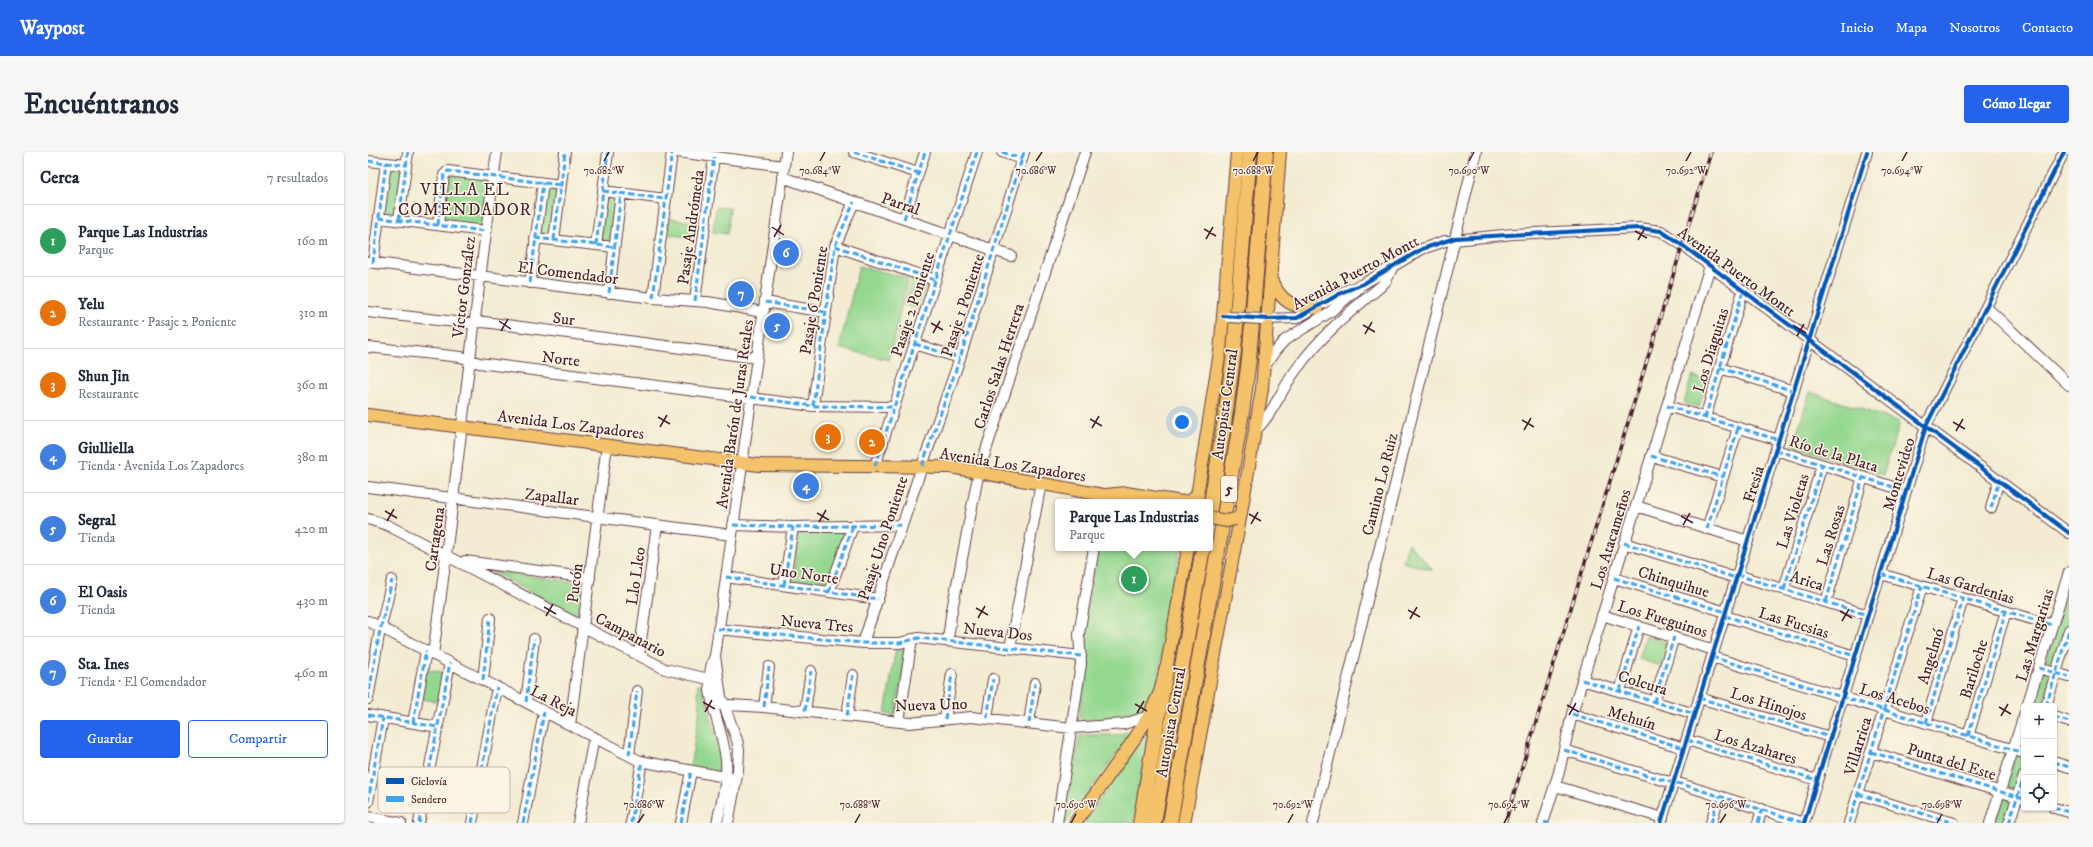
<!DOCTYPE html>
<html lang="es">
<meta charset="utf-8">
<style>
:root{--surface:#fff;--page:#f6f6f7;--text:#1f2937;--muted:#747a83;--line:#e0e1e3;--accent:#2563eb}
body{margin:0;font-family:"IM FELL DW Pica",serif;background:var(--page);color:var(--text)}
.controls{position:absolute;right:12px;bottom:12px;display:grid;overflow:hidden;border-radius:4px;box-shadow:0 1px 3px #0004}
.controls button{width:36px;height:36px;display:grid;place-items:center;padding:0;border:0;border-bottom:1px solid var(--line);background:var(--surface);color:var(--text);font:20px sans-serif}
.you{position:absolute;left:814px;top:270px;width:14px;height:14px;margin:-10px;border:3px solid #fff;border-radius:50%;background:#1a73e8;box-shadow:0 0 0 6px #1a73e833}
.badge{display:grid;place-items:center;width:26px;height:26px;border-radius:50%;background:var(--accent);color:#fff;font-size:13px;font-weight:700}
.pin{position:absolute;translate:-50% -50%;border:2px solid #fff;box-shadow:0 1px 4px #0006}
.popup{position:absolute;left:687px;top:347px;width:158px;height:52px;box-sizing:border-box;display:grid;place-content:center;border-radius:4px;background:var(--surface);filter:drop-shadow(0 1px 3px #0005);font-size:13px;white-space:nowrap;color:var(--muted)}
.popup b{font-size:15px;color:var(--text)}
.popup::after{content:'';position:absolute;left:50%;top:100%;margin-left:-8px;border:8px solid transparent;border-top-color:var(--surface)}
.list{margin:0;padding:0;list-style:none}
h2{display:flex;justify-content:space-between;align-items:center;height:52px;margin:0;padding:0 16px;font-size:17px}
h2 small{font-size:13px;font-weight:400;color:var(--muted)}
.list li{display:grid;grid-template-columns:26px 1fr auto;gap:12px;align-items:center;box-sizing:border-box;height:72px;padding:0 16px;border-top:1px solid var(--line)}
.list b{display:block;font-size:15px;white-space:nowrap}
.list p{margin:0;font-size:13px;white-space:nowrap;color:var(--muted)}
.list em{font-size:13px;font-style:normal;color:var(--muted)}
.actions{display:flex;gap:8px;padding:12px 16px}
.actions a{flex:1;padding:9px 0;border:1px solid var(--accent);border-radius:4px;text-align:center;font-size:14px;color:var(--accent)}
.actions .main{background:var(--accent);color:#fff}
.icon{flex:none;width:22px;height:22px;fill:none;stroke:currentColor;stroke-width:2;stroke-linecap:round;stroke-linejoin:round}
.map{position:relative;flex:none;width:1701px;height:671px;overflow:hidden;border-radius:4px}
header{display:flex;align-items:center;gap:24px;box-sizing:border-box;height:56px;padding:0 20px;background:var(--accent);color:#fff}
header strong{font-size:19px}
nav{display:flex;gap:22px;margin-inline-start:auto;font-size:14px}
.intro{display:flex;align-items:center;justify-content:space-between;box-sizing:border-box;height:96px;padding:0 24px}
h1{margin:0;font-size:28px}
.button{padding:10px 18px;border-radius:4px;background:var(--accent);color:#fff;font-size:14px;font-weight:700}
main{display:flex;gap:24px;padding:0 24px}
aside{flex:1;background:var(--surface);border-radius:4px;box-shadow:0 1px 3px #0004}
.map>svg:first-child{display:block}
.green{fill:#94d890;stroke:#6f7c5e}
.lines{fill:none;stroke-linecap:round;stroke-linejoin:round}
.minor-casing{stroke:#633e44;stroke-width:12}
.major-casing{stroke:#633e44;stroke-width:14}
.highway-casing{stroke:#633e44;stroke-width:16}
.minor{stroke:#fff;stroke-width:10}
.major{stroke:#f3c26a;stroke-width:12}
.highway{stroke:#f3c26a;stroke-width:14}
.rail-casing{stroke:#4a1f2b;stroke-width:3.5}
.rail{stroke:#fcf5e5;stroke-width:2;stroke-dasharray:6;stroke-linecap:butt}
.minor-bridge-casing{stroke:#633e44;stroke-width:12;stroke-linecap:butt}
.major-bridge-casing{stroke:#633e44;stroke-width:14;stroke-linecap:butt}
.minor-bridge{stroke:#fff;stroke-width:10}
.major-bridge{stroke:#f3c26a;stroke-width:12}
.quiet{stroke:#40a2eb;stroke-width:3;stroke-dasharray:6 3;stroke-linecap:butt}
.cycleway-casing{stroke:#fcf5e5;stroke-width:6}
.cycleway{stroke:#0057b8;stroke-width:4}
.ticks{fill:none;stroke:#4a1f2b;stroke-width:1.5}
.labels{text-anchor:middle;stroke-width:3;stroke-linejoin:round;paint-order:stroke}
.shield{fill:#fcf5e5;stroke:#7f5f63;stroke-width:1}
.shield-label{font-size:15px;font-weight:bold;fill:#4a1f2b}
.street-label{font-size:16px;fill:#4a1f2b;stroke:#fcf5e5}
.neighbourhood-label{font-size:17px;letter-spacing:1px;fill:#4a1f2b;stroke:#fcf5e5}
.key{fill:#fcf5e5;stroke:#c7b5ad;stroke-width:1}
.key-label{font-size:11px;fill:#4a1f2b}
.ticks-label{font-size:10px;text-anchor:middle;fill:#4a1f2b;stroke:#fcf5e5;stroke-width:3;stroke-linejoin:round;paint-order:stroke}
</style>
<header>
<strong>Waypost</strong>
<nav><a>Inicio</a><a>Mapa</a><a>Nosotros</a><a>Contacto</a></nav>
</header>
<div class="intro"><h1>Encuéntranos</h1><a class="button">Cómo llegar</a></div>
<main>
<aside>
<h2>Cerca<small>7 resultados</small></h2>
<ul class="list">
<li><span class="badge" style="background:#2e9e5b">1</span><div><b>Parque Las Industrias</b><p>Parque</p></div><em>160 m</em></li>
<li><span class="badge" style="background:#e8710a">2</span><div><b>Yelu</b><p>Restaurante · Pasaje 2 Poniente</p></div><em>310 m</em></li>
<li><span class="badge" style="background:#e8710a">3</span><div><b>Shun Jin</b><p>Restaurante</p></div><em>360 m</em></li>
<li><span class="badge" style="background:#3f7fe0">4</span><div><b>Giulliella</b><p>Tienda · Avenida Los Zapadores</p></div><em>380 m</em></li>
<li><span class="badge" style="background:#3f7fe0">5</span><div><b>Segral</b><p>Tienda</p></div><em>420 m</em></li>
<li><span class="badge" style="background:#3f7fe0">6</span><div><b>El Oasis</b><p>Tienda</p></div><em>430 m</em></li>
<li><span class="badge" style="background:#3f7fe0">7</span><div><b>Sta. Ines</b><p>Tienda · El Comendador</p></div><em>460 m</em></li>
</ul>
<div class="actions"><a class="main">Guardar</a><a>Compartir</a></div>
</aside>
<div class="map">
<svg width="1701" height="671" viewBox="0 0 1701 671">
<rect width="100%" height="100%" fill="#fcf5e5"/>
<filter id="ink" filterUnits="userSpaceOnUse"><feTurbulence type="fractalNoise" baseFrequency=".025" numOctaves="2"/><feDisplacementMap in="SourceGraphic" scale="8" xChannelSelector="R" yChannelSelector="G"/><feConvolveMatrix kernelMatrix="1 2 1 2 8 2 1 2 1" color-interpolation-filters="sRGB"/></filter>
<filter id="wash" filterUnits="userSpaceOnUse"><feTurbulence type="fractalNoise" baseFrequency=".012" numOctaves="4" result="noise"/><feDisplacementMap in="SourceGraphic" scale="16" xChannelSelector="R" yChannelSelector="G"/><feGaussianBlur stdDeviation="0.9" result="paint"/><feColorMatrix in="noise" values="0 0 0 0 0 0 0 0 0 0 0 0 0 0 0 0 0 1.4 0 .05"/><feComposite in="paint" operator="in"/></filter>
<g filter="url(#wash)">
<rect width="100%" height="100%" fill="#f3ecd3"/>
<path class="green" d="M21 14 36 16 29 63 14 61Z
M80 23 122 26 116 77 75 71Z
M175 36 192 38 186 84 169 81Z
M237 40 251 42 244 92 230 90Z
M348 55 362 56 359 82 345 80Z
M299 66 330 71 328 86 297 82Z
M491 114 540 126 521 208 471 196Z
M544 126 559 130 550 158 536 153Z
M532 178 544 182 542 193 529 190Z
M1324 224 1339 228 1331 255 1316 251Z
M1442 240 1532 270 1515 323 1425 293Z
M479 379 460 436 425 431 430 380Z
M1040 391 1065 418 1035 410Z
M730 396H812L788 538 773 560 746 568 717 571 711 565 718 512 715 478Z
M122 419 214 431 210 465Z
M1701 432V467L1674 554H1663Z
M1278 484 1303 492 1296 515 1271 507Z
M528 496 539 497 527 563 517 562Z
M58 517 79 521 73 550 53 547Z
M333 532C340 558 355 596 351 622L322 616 332 556 329 533Z
M782 574 765 671H716L722 662Z
M1656 576V612L1638 671H1626Z
M766 578 698 671H694L712 583H748Z"/>
</g>
<g filter="url(#ink)">
<g class="lines">
<defs>
<path id="minor" d="M309 0 416 14
M486 0 550 21
M634 0 654 7
M0 9 38 13
M414 25 643 104
M235 39 297 47
M11 66 117 79
M536 67 557 0
M31 68 40 0
M70 73 76 23 80 19 193 33
M167 86 246 95
M186 88 197 0
M228 93 240 0
M467 94 567 128
M0 110 285 146 340 150 395 160
M5 111 18 11
M162 131 175 31
M241 141 253 41
M285 146 304 0
M327 149 346 5
M397 150 457 160
M1618 155 1701 233
M0 160 96 171 116 170 389 206
M893 167 929 166 975 140 995 132 1054 97 1077 89 1145 82 1271 76 1293 79 1314 93 1701 381
M547 192 592 206
M0 195 93 205 111 211 445 254 526 255
M897 214 907 199 917 188 962 160 990 137
M1352 216 1426 239
M445 254 467 94 486 50
M1299 254 1411 288
M1337 266 1375 139
M887 279C905 262 913 238 928 218 951 186 981 160 1012 135L1018 129 1025 114
M1408 298 1538 339
M1283 304 1355 325
M507 314 609 0
M0 335 364 383
M1268 354 1380 389
M1623 356 1631 328
M0 367 19 373 297 517 341 527
M365 373 425 375 534 373
M1339 377 1370 276
M1256 391 1368 426
M97 409 222 426
M1513 422 1684 473
M1369 423 1500 463
M358 425 510 447
M1246 426 1358 460
M416 433 425 375
M1416 437 1454 313
M461 440 485 374
M1458 450 1495 325
M1234 463 1346 498
M1357 464 1487 504
M0 469 272 609 368 627
M350 477 495 491H532L550 486 713 504
M580 489 583 463 611 319 717 0
M495 491 554 314 592 206 656 0
M642 496 673 331
M65 503C88 335 105 167 129 0
M271 503 289 373
M347 504 353 545 369 588 371 598 370 618 360 671
M1344 505 1656 601
M1671 516 1701 525
M115 528 122 466
M1214 528 1327 562
M1252 539 1271 474
M1331 546 1462 585
M0 547 11 483 24 428
M158 550 166 487
M1286 550 1306 485
M344 552 396 555 541 571 603 565 704 576 756 572 781 564
M1659 554 1701 420
M1678 554 1701 478
M396 555 401 515
M437 559 443 519
M1204 562 1316 596
M0 563 70 575
M479 564 485 523
M1686 565 1701 570
M619 566 625 527
M577 567 584 522
M531 570 544 487
M45 571 58 499
M661 571 667 531
M1558 571 1595 447
M202 573 239 293
M1600 584 1638 459
M1319 588 1449 628
M1196 598 1298 629 1313 632 1436 671
M1503 600 1656 647
M261 603 269 539
M1686 610 1701 615
M1187 634 1295 666
M1490 642 1586 671
M0 650 15 566
M1686 656 1701 660
M0 665 33 671
M51 671 82 511
M104 671 129 535
M155 671 176 560
M210 671 226 585
M263 671 274 609
M313 671 323 619
M349 671C353 651 360 629 358 608 355 572 331 538 347 504L418 0
M689 671 713 512 711 482 726 396
M945 671 1108 0
M1175 671 1191 620 1204 562 1342 114
M1293 671 1499 0
M1343 671 1351 644
M1390 671 1394 657
M1436 671 1558 274 1696 0
M1481 671 1554 434
M1622 671 1656 563
M1641 671 1656 624"/>
<path id="major" d="M903 128C913 149 925 157 949 156
M0 263 391 313 583 315 735 343 754 350
M738 343 758 341 814 350 823 348 830 343
M828 350 852 199 869 0
M707 671 767 586 781 564 792 540 798 518 820 396
M816 671 873 361 894 237 912 0"/>
<path id="highway" d="M842 356 856 273 866 200 882 0
M772 671 798 518
M786 671 835 396
M802 671 874 261 881 207 898 0"/>
</defs>
<use href="#minor" class="minor-casing"/>
<use href="#major" class="major-casing"/>
<use href="#highway" class="highway-casing"/>
<use href="#minor" class="minor"/>
<use href="#major" class="major"/>
<use href="#highway" class="highway"/>
<defs>
<path id="rail" d="M1137 671 1343 0"/>
</defs>
<use href="#rail" class="rail-casing"/>
<use href="#rail" class="rail"/>
<defs>
<path id="minor-bridge" d="M861 165 893 167"/>
<path id="major-bridge" d="M842 366 859 369 867 367"/>
</defs>
<use href="#minor-bridge" class="minor-bridge-casing"/>
<use href="#major-bridge" class="major-bridge-casing"/>
<use href="#minor-bridge" class="minor-bridge"/>
<use href="#major-bridge" class="major-bridge"/>
<path class="quiet" d="M486 0 550 21
M634 0 654 7
M0 9 38 13
M235 39 297 47
M11 66 117 79
M536 67 557 0
M31 68 40 0
M70 73 76 23 80 19 193 33
M167 86 246 95
M186 88 197 0
M228 93 240 0
M467 94 567 128
M5 111 18 11
M162 131 175 31
M241 141 253 41
M285 146 304 0
M327 149 346 5
M397 150 457 160
M547 192 592 206
M1352 216 1426 239
M383 245 445 254 526 255
M445 254 467 94 486 50
M1299 254 1411 288
M1337 266 1375 139
M1408 298 1538 339
M1283 304 1355 325
M507 314 609 0
M554 314 592 206 656 0
M1623 356 1631 328
M365 373 425 375 534 373
M1339 377 1370 276
M1256 391 1368 426
M1513 422 1684 473
M1369 423 1500 463
M358 425 510 447
M1246 426 1358 460
M416 433 425 375
M1416 437 1454 313
M461 440 485 374
M1458 450 1495 325
M1357 464 1487 504
M350 477 495 491H532L550 486 713 504
M1344 505 1656 601
M1671 516 1701 525
M115 528 122 466
M1214 528 1327 562
M1252 539 1271 474
M1331 546 1462 585
M0 547 11 483 24 428
M158 550 166 487
M1286 550 1306 485
M1678 554 1701 478
M396 555 401 515
M437 559 443 519
M1204 562 1316 596
M0 563 70 575
M479 564 485 523
M1686 565 1701 570
M619 566 625 527
M577 567 584 522
M45 571 58 499
M661 571 667 531
M1558 571 1595 447
M1600 584 1638 459
M1319 588 1449 628
M1196 598 1298 629 1313 632 1436 671
M1503 600 1656 647
M261 603 269 539
M1686 610 1701 615
M1490 642 1586 671
M0 650 15 566
M1686 656 1701 660
M1176 670 1180 671
M51 671 82 511
M104 671 129 535
M155 671 176 560
M263 671 274 609
M313 671 323 619
M1343 671 1351 644
M1390 671 1394 657
M1481 671 1554 434
M1641 671 1656 624"/>
<defs>
<path id="cycleway" d="M855 164 900 167 929 166 975 140 995 132 1054 97 1087 86 1271 76 1293 79 1314 93 1701 381
M1293 671 1499 0
M1436 671 1558 274 1696 0"/>
</defs>
<use href="#cycleway" class="cycleway-casing"/>
<use href="#cycleway" class="cycleway"/>
</g>
</g>
<path class="ticks" d="M236 9 241 0M452 9 457 0M668 9 674 0M885 9 890 0M1101 9 1106 0M1318 9 1323 0M1534 9 1539 0M404 75 416 83M836 77 848 84M1267 79 1279 86M406 85 413 73M838 87 845 75M1270 88 1277 76M131 169 143 177M563 171 575 178M995 173 1007 180M1426 174 1438 181M133 179 140 167M565 181 572 169M997 182 1004 170M1429 184 1436 172M290 265 302 272M722 267 734 274M1154 268 1166 275M1585 270 1597 277M292 275 299 263M724 276 731 264M1156 278 1163 266M1588 279 1595 267M17 359 29 366M449 361 461 368M881 362 893 369M1313 364 1325 371M19 369 26 357M451 370 458 358M883 372 890 360M1315 373 1322 361M176 455 188 462M608 456 620 463M1040 458 1052 465M1472 459 1484 466M178 464 185 452M610 466 617 454M1042 467 1049 455M1474 469 1481 457M335 550 347 557M767 552 779 559M1199 553 1211 560M1631 555 1643 562M337 560 344 548M769 561 776 549M1201 563 1208 551M1633 564 1640 552M270 671 276 662M487 671 492 662M703 671 708 662M920 671 925 662M1136 671 1141 662M1352 671 1358 662M1569 671 1574 662"/>
<g class="labels">
<rect class="shield" x="853" y="324" width="16" height="26" rx="3"/>
<g class="shield-label">
<text x="861" y="342">5</text>
</g>
<g class="street-label">
<text transform="translate(533 51) rotate(19)" y="6">Parral</text>
<text transform="translate(322 75) rotate(-82)" y="6">Pasaje Andrómeda</text>
<text transform="translate(1369 119) rotate(36)" y="6">Avenida Puerto Montt</text>
<text transform="translate(200 120) rotate(7)" y="6">El Comendador</text>
<text transform="translate(987 120) rotate(-28)" y="6">Avenida Puerto Montt</text>
<text transform="translate(95 135) rotate(-83)" y="6">Víctor González</text>
<text transform="translate(445 148) rotate(-81)" y="6">Pasaje 6 Poniente</text>
<text transform="translate(544 152) rotate(-72)" y="6">Pasaje 2 Poniente</text>
<text transform="translate(594 153) rotate(-72)" y="6">Pasaje 1 Poniente</text>
<text transform="translate(196 166) rotate(7)" y="6">Sur</text>
<text transform="translate(1342 198) rotate(-73)" y="6">Los Diaguitas</text>
<text transform="translate(193 206) rotate(7)" y="6">Norte</text>
<text transform="translate(630 214) rotate(-72)" y="6">Carlos Salas Herrera</text>
<text transform="translate(856 252) rotate(-82)" y="6">Autopista Central</text>
<text transform="translate(366 262) rotate(-82)" y="6">Avenida Barón de Juras Reales</text>
<text transform="translate(203 272) rotate(7)" y="6">Avenida Los Zapadores</text>
<text transform="translate(1466 301) rotate(17)" y="6">Río de la Plata</text>
<text transform="translate(645 312) rotate(9)" y="6">Avenida Los Zapadores</text>
<text transform="translate(1530 322) rotate(-73)" y="6">Montevideo</text>
<text transform="translate(1011 332) rotate(-76)" y="6">Camino Lo Ruiz</text>
<text transform="translate(1385 332) rotate(-73)" y="6">Fresia</text>
<text transform="translate(184 344) rotate(7)" y="6">Zapallar</text>
<text transform="translate(1424 359) rotate(-73)" y="6">Las Violetas</text>
<text transform="translate(1462 383) rotate(-73)" y="6">Las Rosas</text>
<text transform="translate(514 386) rotate(-72)" y="6">Pasaje Uno Poniente</text>
<text transform="translate(66 387) rotate(-82)" y="6">Cartagena</text>
<text transform="translate(1242 387) rotate(-73)" y="6">Los Atacameños</text>
<text transform="translate(436 421) rotate(8)" y="6">Uno Norte</text>
<text transform="translate(267 424) rotate(-82)" y="6">Llo Lleo</text>
<text transform="translate(1439 428) rotate(17)" y="6">Arica</text>
<text transform="translate(1306 429) rotate(17)" y="6">Chinquihue</text>
<text transform="translate(206 431) rotate(-83)" y="6">Pucón</text>
<text transform="translate(1603 433) rotate(17)" y="6">Las Gardenias</text>
<text transform="translate(1295 466) rotate(17)" y="6">Los Fueguinos</text>
<text transform="translate(1426 470) rotate(17)" y="6">Las Fucsias</text>
<text transform="translate(449 471) rotate(5)" y="6">Nueva Tres</text>
<text transform="translate(630 479) rotate(6)" y="6">Nueva Dos</text>
<text transform="translate(263 482) rotate(28)" y="6">Campanario</text>
<text transform="translate(1666 483) rotate(-73)" y="6">Las Margaritas</text>
<text transform="translate(1562 504) rotate(-73)" y="6">Angelmó</text>
<text transform="translate(1605 517) rotate(-73)" y="6">Bariloche</text>
<text transform="translate(1275 530) rotate(17)" y="6">Colcura</text>
<text transform="translate(1527 546) rotate(17)" y="6">Los Acebos</text>
<text transform="translate(186 548) rotate(27)" y="6">La Reja</text>
<text transform="translate(1401 551) rotate(17)" y="6">Los Hinojos</text>
<text transform="translate(563 552) rotate(-2)" y="6">Nueva Uno</text>
<text transform="translate(1264 565) rotate(17)" y="6">Mehuín</text>
<text transform="translate(802 570) rotate(-80)" y="6">Autopista Central</text>
<text transform="translate(1388 594) rotate(17)" y="6">Los Azahares</text>
<text transform="translate(1489 594) rotate(-73)" y="6">Villarrica</text>
<text transform="translate(1584 609) rotate(17)" y="6">Punta del Este</text>
</g>
<g class="neighbourhood-label">
<text x="97" y="43">VILLA EL<tspan x="97" dy="20">COMENDADOR</tspan></text>
</g>
</g>
<rect x="10" y="615" width="132" height="46" rx="6" class="key"/>
<rect x="18" y="626" width="18" height="6" fill="#0057b8"/>
<rect x="18" y="644" width="18" height="6" fill="#40a2eb"/>
<g class="key-label">
<text x="43" y="633">Ciclovía</text>
<text x="43" y="651">Sendero</text>
</g>
<g class="ticks-label">
<text x="236" y="22">70.682°W</text>
<text x="452" y="22">70.684°W</text>
<text x="668" y="22">70.686°W</text>
<text x="885" y="22">70.688°W</text>
<text x="1101" y="22">70.690°W</text>
<text x="1318" y="22">70.692°W</text>
<text x="1534" y="22">70.694°W</text>
<text x="276" y="656">70.686°W</text>
<text x="492" y="656">70.688°W</text>
<text x="708" y="656">70.690°W</text>
<text x="925" y="656">70.692°W</text>
<text x="1141" y="656">70.694°W</text>
<text x="1358" y="656">70.696°W</text>
<text x="1574" y="656">70.698°W</text>
</g>
</svg>
<div class="controls">
<button>+</button>
<button>−</button>
<button><svg class="icon" aria-label="locate" viewBox="0 0 24 24"><circle cx="12" cy="12" r="6"/><path d="M12 2v4M12 18v4M2 12h4M18 12h4"/></svg></button>
</div>
<div class="you"></div>
<div class="pin badge" style="left:766px;top:427px;background:#2e9e5b">1</div>
<div class="popup"><b>Parque Las Industrias</b>Parque</div>
<div class="pin badge" style="left:504px;top:290px;background:#e8710a">2</div>
<div class="pin badge" style="left:460px;top:285px;background:#e8710a">3</div>
<div class="pin badge" style="left:438px;top:334px;background:#3f7fe0">4</div>
<div class="pin badge" style="left:409px;top:174px;background:#3f7fe0">5</div>
<div class="pin badge" style="left:418px;top:101px;background:#3f7fe0">6</div>
<div class="pin badge" style="left:373px;top:142px;background:#3f7fe0">7</div>
</div>
</main>
